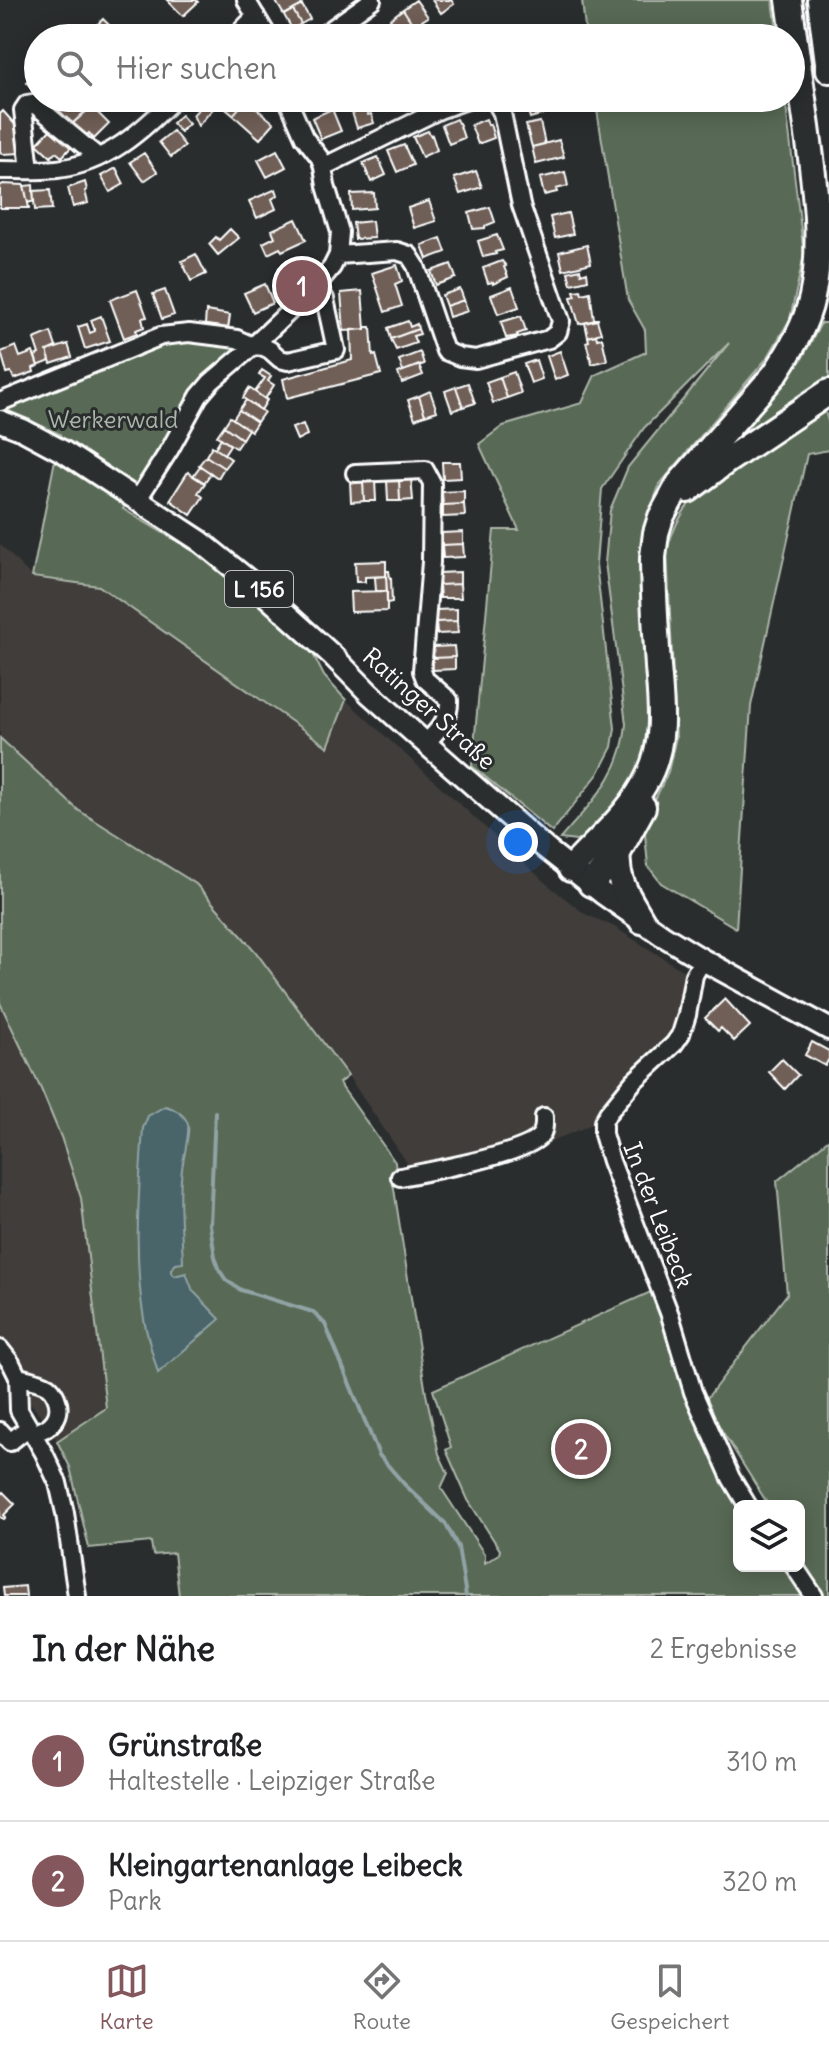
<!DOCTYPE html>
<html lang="de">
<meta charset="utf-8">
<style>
:root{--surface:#fff;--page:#f6f6f6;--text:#202124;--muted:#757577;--line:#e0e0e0;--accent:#84575d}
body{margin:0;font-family:Delius,sans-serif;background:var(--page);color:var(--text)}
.controls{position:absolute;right:24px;bottom:24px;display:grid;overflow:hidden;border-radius:12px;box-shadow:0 4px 20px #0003}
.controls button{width:72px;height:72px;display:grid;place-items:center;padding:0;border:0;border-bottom:2px solid var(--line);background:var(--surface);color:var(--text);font:40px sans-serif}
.you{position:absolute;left:518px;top:842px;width:28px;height:28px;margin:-20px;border:6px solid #fff;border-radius:50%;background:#1a73e8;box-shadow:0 0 0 12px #1a73e833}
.badge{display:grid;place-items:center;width:52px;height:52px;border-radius:50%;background:var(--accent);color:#fff;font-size:26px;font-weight:700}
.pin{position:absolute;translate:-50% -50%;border:4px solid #fff;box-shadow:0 2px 8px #0006}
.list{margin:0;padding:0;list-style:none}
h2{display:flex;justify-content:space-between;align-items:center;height:104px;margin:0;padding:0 32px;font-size:34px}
h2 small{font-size:26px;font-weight:400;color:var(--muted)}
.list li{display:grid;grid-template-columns:52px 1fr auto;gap:24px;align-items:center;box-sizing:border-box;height:120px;padding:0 32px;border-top:2px solid var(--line)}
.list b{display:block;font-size:30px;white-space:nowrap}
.list p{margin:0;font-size:26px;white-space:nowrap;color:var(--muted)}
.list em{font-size:26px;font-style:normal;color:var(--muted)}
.icon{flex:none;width:44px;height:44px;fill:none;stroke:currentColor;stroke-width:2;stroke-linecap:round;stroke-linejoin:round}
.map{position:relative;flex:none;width:829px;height:1596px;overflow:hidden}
.search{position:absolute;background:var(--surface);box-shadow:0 4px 20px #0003;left:24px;right:24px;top:24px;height:88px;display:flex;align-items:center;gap:20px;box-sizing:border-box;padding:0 28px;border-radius:44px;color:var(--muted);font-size:30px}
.sheet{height:344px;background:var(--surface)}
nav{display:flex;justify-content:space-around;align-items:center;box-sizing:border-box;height:112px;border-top:2px solid var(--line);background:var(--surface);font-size:22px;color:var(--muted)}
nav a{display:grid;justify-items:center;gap:4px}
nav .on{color:var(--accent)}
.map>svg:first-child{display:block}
.built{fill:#3f3c3a}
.green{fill:#586b55;stroke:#acb5aa;stroke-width:2}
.water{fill:#48656b;stroke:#91a3a6;stroke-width:2}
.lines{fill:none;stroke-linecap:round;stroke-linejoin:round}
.stream{stroke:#91a3a6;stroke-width:4}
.building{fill:#6f5f56;stroke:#fff;stroke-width:2}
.minor-casing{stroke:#fff;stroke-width:22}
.major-casing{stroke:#fff;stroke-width:26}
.highway-casing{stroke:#fff;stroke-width:30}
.minor{stroke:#2a2d2e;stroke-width:16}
.major{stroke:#2a2d2e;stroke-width:20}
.highway{stroke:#2a2d2e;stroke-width:24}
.labels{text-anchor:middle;stroke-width:6;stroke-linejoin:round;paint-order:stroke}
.shield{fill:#2a2d2e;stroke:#bfc0c0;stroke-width:2}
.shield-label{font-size:22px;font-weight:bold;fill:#fff}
.park-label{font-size:24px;fill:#acb5aa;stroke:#2a2d2e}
.street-label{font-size:24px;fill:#fff;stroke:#2a2d2e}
</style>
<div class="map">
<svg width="829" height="1596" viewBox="0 0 829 1596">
<rect width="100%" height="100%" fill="#2a2d2e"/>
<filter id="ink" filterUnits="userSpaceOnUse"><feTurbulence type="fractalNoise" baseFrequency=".0125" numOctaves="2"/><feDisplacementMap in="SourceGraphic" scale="16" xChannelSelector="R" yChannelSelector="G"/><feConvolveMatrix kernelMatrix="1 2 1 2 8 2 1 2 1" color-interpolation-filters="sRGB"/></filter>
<g filter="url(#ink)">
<path class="built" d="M0 544 32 577 99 586 327 746 346 700 547 884 585 914 613 926 685 972 680 1015 670 1036 616 1091 595 1123 522 1154 418 1179 348 1076 255 951 196 884 78 810 0 738Z
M0 1003 41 1089 61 1137 81 1198 106 1408 57 1441 44 1420 0 1366Z"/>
<path class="green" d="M582 0H773L778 38H586Z
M595 98H785L804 255 790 319 768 357 660 484 648 515 640 549 656 721 654 738 632 788 587 836 576 841 560 839C592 801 622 776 626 724L605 563 610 510 628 467 729 343 644 428 602 489 596 564 615 728 612 747 598 774 552 832 472 766 494 530H519L479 444 503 426 582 403 595 375 646 352 645 330 628 300Z
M821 323H829V379L719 458 771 400 802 359Z
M166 340 204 341 238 348 193 390 163 446 123 509 223 569 310 648 324 676 346 700 328 747 99 586 32 577 60 434 9 411V403Z
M823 405 829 424V450L807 454 751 706 736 928 661 883 648 866 644 823 668 772 676 737 667 550C672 531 679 516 692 500Z
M0 738 78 810 196 884 255 951 348 1076 339 1083 395 1162 396 1173 392 1176 426 1394 439 1454 448 1473 441 1488 485 1555V1563L499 1554 500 1550 468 1500 446 1450 451 1447 433 1390 655 1290 739 1506V1566H790L808 1596H179L174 1553 153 1555 151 1542 89 1548 70 1467 57 1441 106 1408 81 1198 61 1137 41 1089 0 1003Z
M829 1139V1596H820L799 1562V1506H769L704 1402 787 1294 777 1181Z"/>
<path class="water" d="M165 1106C174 1108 186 1115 188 1125 190 1133 183 1159 182 1169 178 1200 182 1232 183 1263L176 1264 171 1269V1272L174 1276 186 1273 193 1291 220 1319 158 1373C153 1355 147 1337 144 1319 133 1256 139 1192 143 1128L148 1116Z"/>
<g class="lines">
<path class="stream" d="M215 1112 210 1225 215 1257 220 1271 226 1280 241 1290 313 1312 325 1324 379 1455 404 1484 445 1523 458 1547 466 1596"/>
</g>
<path class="building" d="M167 0H196L198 2 183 16Z
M275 0H299L302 5 284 15Z
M416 0 428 17 414 26 403 9Z
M432 0H451L454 4 441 13Z
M302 5 310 19 301 24 293 10Z
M403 9 414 26 401 35 390 19Z
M293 10 301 24 292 29 284 15Z
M103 19 122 38H93L88 34Z
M377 21 388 36 385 38H369L364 30Z
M38 70V95L26 82Z
M55 98H76L88 110 72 124 51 102Z
M208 98H213L218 103 198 126 193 115Z
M213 98H245L246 100 233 115Z
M514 98H534L536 106 518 111Z
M246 100 274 123 260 139 233 115Z
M364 101 368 115 371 114 374 123 357 128 350 106Z
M541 104 544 114 530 118 527 108Z
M91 106 109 124 94 139 89 133 86 136 73 123Z
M332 109 341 131 321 139 312 118Z
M3 111 19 129 21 153 2 154 0 151V114Z
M181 115 189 124 180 132 172 123Z
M456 119 458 123H459L464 138 449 144 442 125Z
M486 119 488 125 490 124 494 138 478 144 471 125Z
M540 122 545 144 532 147 526 125Z
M51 129 59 136 61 134 73 145 62 157 56 152 51 157 37 144Z
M173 131 185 146 171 157 159 142Z
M428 131 431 136 432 135 437 150 422 157 413 137Z
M559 140 564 157 536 164 532 147Z
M404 145 413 165 397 172 388 151Z
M277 150 286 167 267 177 258 160Z
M144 153 157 172 144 181 130 162Z
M378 157 386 175 371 182 363 163Z
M116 168 124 184 110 192 101 176Z
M476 171 482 187 460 194 454 178Z
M565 172 568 186 556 189 557 192 544 195 540 178Z
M85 182 87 190 85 191 88 203 73 207 68 188Z
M3 184 24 185 29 208H0V186Z
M33 185 34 201 28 203 24 186Z
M276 189 278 195 272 199 276 209 257 218 249 201Z
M50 190 52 209 35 210 33 191Z
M374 193 375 208 352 210 351 194Z
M429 201 436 221 414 228 408 208Z
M490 207 495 222 485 226V228L473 229 469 213Z
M568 213 573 234 555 238 550 217Z
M296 219 306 240 282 251 280 248 268 254 263 243 275 237 272 230Z
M372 221 374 238 355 239 353 223Z
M230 229 239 238 218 255 209 244 216 237 219 240Z
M497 235 503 250 495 252 496 254 483 257 478 241Z
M441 238 446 252 427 259 422 245Z
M587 245 591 263 563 270 559 252Z
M196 254 206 274 191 281 182 261Z
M299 258 308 275 289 285 279 268Z
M502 261 506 266 504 267 508 277 493 284V282L488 283 483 268Z
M451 264 456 278 436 285 431 271Z
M397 265 402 281 395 284 402 306 385 312 372 273Z
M580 269 581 274 587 272 588 280 571 284 568 272Z
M265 284 273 303 253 312 244 293Z
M512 287 519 307 498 314 491 295Z
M460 289 464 300 446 306 442 295Z
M137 290 147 317 142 318 144 327 136 330 137 333 124 338 110 300Z
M165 290 174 315 162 319 153 294Z
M581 290 582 294 590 292 594 319H599L579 324 571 297 576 296 574 291Z
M362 291 365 329 344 331 341 293Z
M464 300 468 311 449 317 446 306Z
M206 311 230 315 228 329 205 325Z
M101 316 110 341 85 349 78 327 87 324 90 333 95 331 91 320Z
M521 316 526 331 517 334 518 336 506 338 501 322Z
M597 320 601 333 588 337 585 323Z
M408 321 410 327 417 324 418 329 391 339 388 328Z
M365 327H371L373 356 376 355 381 374 287 398 283 379 352 360 351 330 365 329Z
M418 329 420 334 413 336 416 343 396 350 391 339Z
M51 332 56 347 47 351 50 360 48 362 38 366 35 356 39 354 34 339Z
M596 335 597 339 602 338 607 360 592 364 586 342 589 341 588 337Z
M68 344 72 357 51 364 47 351Z
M16 346 20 357 33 352 38 366 33 368 34 372 14 379 11 372 7 373 1 352Z
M560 351 568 375 555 380 547 356Z
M420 352 424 364 403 371 399 360Z
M536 360 542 379 531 383 524 364Z
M419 365 423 375 402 383 398 373Z
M262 370 271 376 268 381 274 385 265 399 255 392 265 378 259 375Z
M514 372 521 393 507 398 500 377Z
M500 377 507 398 493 403 486 382Z
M468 383 475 403 463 407 456 387Z
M456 387 463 407 452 411 445 391Z
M249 388 267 400 261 410 243 398Z
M430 391 437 411 425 415 419 396Z
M419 396 425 415 415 419 408 400Z
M246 400 264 412 257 422 239 410Z
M239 410 257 422 251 431 233 419Z
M230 417 248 429 242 439 224 426Z
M303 424 307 435 297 440 292 428Z
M224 426 242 439 236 448 217 436Z
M221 438 230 445 224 454 215 448Z
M212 446 231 459 224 468 206 456Z
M206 456 224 468 218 478 199 465Z
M442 462H460L461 478 443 479Z
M200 466 211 473 204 483 193 476Z
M188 472 205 483 198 493 203 497 191 515 170 500Z
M411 478 413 500 400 501 399 479Z
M399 479 400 501H388L387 480Z
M363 480H375L376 501H364Z
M363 480 364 501 351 502 350 481Z
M464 491V504L443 505 442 492Z
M464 504 465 516 443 517V505Z
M463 532V544L442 545V533Z
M463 544 464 557 443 558 442 545Z
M386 561V576L365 577V582H356L355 562Z
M386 571H389L390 578H391L392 602 387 603Z
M460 572V584L439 585V573Z
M386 576 387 591H376L375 577Z
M460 584 461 598H440L439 585Z
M387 591V611L351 612 350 592Z
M457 609V621L436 622V610Z
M457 621 458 633 437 634 436 622Z
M454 646 455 657 432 658V647Z
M455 657V669L433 670 432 658Z
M725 999 750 1026 734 1041 721 1028 718 1031 705 1018Z
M812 1042 829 1051V1059L825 1066 805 1055Z
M782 1059 798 1075 785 1089 769 1072Z
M3 1492 15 1504 4 1515 6 1517 4 1519 0 1517V1495Z
M25 1586 26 1596H4L3 1588Z"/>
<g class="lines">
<defs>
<path id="minor" d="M246 0 269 38
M234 38 256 16
M319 38 372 0
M323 167 439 110 473 98
M0 170C19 170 38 171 57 169 106 164 142 131 175 98
M30 170 23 110 27 104 33 103 98 157
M338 255 397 251 409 255 416 266 445 351 460 357 476 359 549 339 558 332 561 321 521 205 502 113 496 102 490 98
M0 402 161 336 189 333 237 339 253 346 264 347 270 350 280 359 288 361 336 350 325 299 317 285
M355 473 425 470 432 483 431 562 422 671 425 679 449 700C450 719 438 730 426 743
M138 499 170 449 199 396 211 382 253 346 317 285 332 267 338 255 340 232 326 186 323 167 320 158 304 137 287 98
M703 960 694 975 687 1015 681 1034 674 1044 634 1081 608 1113 603 1122V1134L611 1161 670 1315 693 1392 731 1478 748 1506
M400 1177C426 1172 526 1154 540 1136 545 1130 544 1124 544 1117
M0 1349 11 1363 18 1377 19 1410 44 1453 58 1483 65 1513 77 1596
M18 1377C27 1379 40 1381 48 1386 53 1390 53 1391 56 1397 64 1416 51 1429 33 1433
M0 1431 10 1442 29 1427
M794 1566 814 1596"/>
<path id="major" d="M0 421 23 430 64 452 200 541 252 583 332 655 369 693 449 764 545 848 602 893 662 935 703 960 829 1029"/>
<path id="highway" d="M820 0 829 70
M688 490 728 460 829 392
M618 853C615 880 629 898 642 921
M571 869C598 839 632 812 649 775 666 740 661 704 658 667 656 630 653 593 653 557L656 533 661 517 679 484 775 374C791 350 806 325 812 297 824 242 814 182 807 127 801 85 795 42 789 0
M591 884 618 853 643 807"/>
</defs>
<use href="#minor" class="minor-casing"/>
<use href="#major" class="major-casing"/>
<use href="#highway" class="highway-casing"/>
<use href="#minor" class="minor"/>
<use href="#major" class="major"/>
<use href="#highway" class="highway"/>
</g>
</g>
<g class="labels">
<rect class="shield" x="225" y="571" width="68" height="36" rx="6"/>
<g class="shield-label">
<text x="259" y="597">L 156</text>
</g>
<g class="park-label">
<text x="113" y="428">Werkerwald</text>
</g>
<g class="street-label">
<text transform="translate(429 709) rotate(42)" y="8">Ratinger Straße</text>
<text transform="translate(658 1215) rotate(69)" y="8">In der Leibeck</text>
</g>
</g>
</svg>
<div class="controls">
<button><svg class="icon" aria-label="layers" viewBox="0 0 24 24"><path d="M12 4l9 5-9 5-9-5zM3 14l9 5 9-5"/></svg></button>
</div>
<div class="you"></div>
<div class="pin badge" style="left:302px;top:286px">1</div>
<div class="pin badge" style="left:581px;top:1449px">2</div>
<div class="search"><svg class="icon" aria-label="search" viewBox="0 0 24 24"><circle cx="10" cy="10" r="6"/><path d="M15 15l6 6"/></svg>Hier suchen</div>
</div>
<section class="sheet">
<h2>In der Nähe<small>2 Ergebnisse</small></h2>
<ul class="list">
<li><span class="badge">1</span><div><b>Grünstraße</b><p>Haltestelle · Leipziger Straße</p></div><em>310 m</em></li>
<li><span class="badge">2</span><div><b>Kleingartenanlage Leibeck</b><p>Park</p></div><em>320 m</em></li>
</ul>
</section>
<nav>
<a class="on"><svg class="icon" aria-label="map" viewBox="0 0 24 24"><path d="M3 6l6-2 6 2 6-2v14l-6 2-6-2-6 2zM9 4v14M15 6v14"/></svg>Karte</a>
<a><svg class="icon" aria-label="directions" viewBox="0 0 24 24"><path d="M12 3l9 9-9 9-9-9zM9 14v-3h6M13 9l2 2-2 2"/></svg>Route</a>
<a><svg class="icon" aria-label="saved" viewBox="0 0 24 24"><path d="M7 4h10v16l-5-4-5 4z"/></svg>Gespeichert</a>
</nav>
